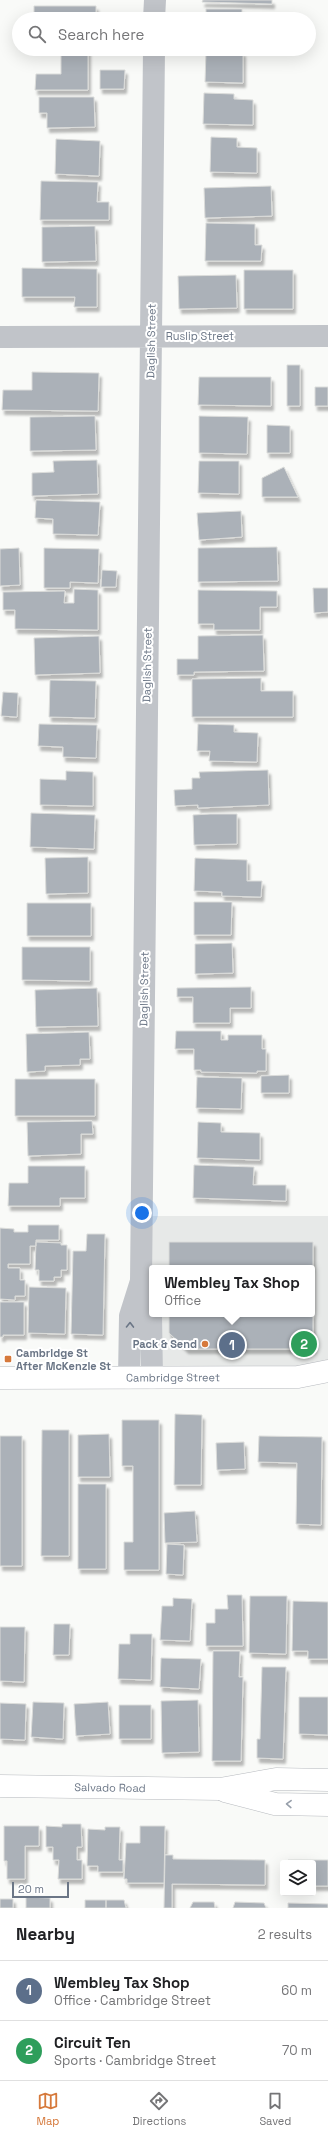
<!DOCTYPE html>
<meta charset="utf-8">
<style>
:root{--surface:#fff;--page:#f2f2f2;--text:#202124;--muted:#757577;--line:#e0e0e0;--accent:#d6793b}
body{margin:0;font-family:"Space Grotesk",sans-serif;background:var(--page);color:var(--text)}
.controls{position:absolute;right:12px;bottom:12px;display:grid;overflow:hidden;border-radius:4px;box-shadow:0 4px 16px #0002}
.controls button{width:36px;height:36px;display:grid;place-items:center;padding:0;border:0;border-bottom:1px solid var(--line);background:var(--surface);color:var(--text);font:20px sans-serif}
.scale{position:absolute;left:12px;bottom:10px;width:57px;box-sizing:border-box;padding-left:4px;border:2px solid #6b7686;border-top:0;font-size:11px;line-height:14px;white-space:nowrap;color:#6b7686;-webkit-text-stroke:3px #fff;paint-order:stroke}
.you{position:absolute;left:142px;top:1213px;width:14px;height:14px;margin:-10px;border:3px solid #fff;border-radius:50%;background:#1a73e8;box-shadow:0 0 0 6px #1a73e833}
.badge{display:grid;place-items:center;width:26px;height:26px;border-radius:50%;background:var(--accent);color:#fff;font-size:13px;font-weight:700}
.pin{position:absolute;translate:-50% -50%;border:2px solid #fff;box-shadow:0 1px 4px #0006}
.popup{position:absolute;left:149px;top:1265px;width:166px;height:52px;box-sizing:border-box;display:grid;place-content:center;border-radius:4px;background:var(--surface);filter:drop-shadow(0 1px 3px #0005);font-size:13px;white-space:nowrap;color:var(--muted)}
.popup b{font-size:15px;color:var(--text)}
.popup::after{content:'';position:absolute;left:50%;top:100%;margin-left:-8px;border:8px solid transparent;border-top-color:var(--surface)}
.list{margin:0;padding:0;list-style:none}
h2{display:flex;justify-content:space-between;align-items:center;height:52px;margin:0;padding:0 16px;font-size:17px}
h2 small{font-size:13px;font-weight:400;color:var(--muted)}
.list li{display:grid;grid-template-columns:26px 1fr auto;gap:12px;align-items:center;box-sizing:border-box;height:60px;padding:0 16px;border-top:1px solid var(--line)}
.list b{display:block;font-size:15px;white-space:nowrap}
.list p{margin:0;font-size:13px;white-space:nowrap;color:var(--muted)}
.list em{font-size:13px;font-style:normal;color:var(--muted)}
.icon{flex:none;width:22px;height:22px;fill:none;stroke:currentColor;stroke-width:2;stroke-linecap:round;stroke-linejoin:round}
.map{position:relative;flex:none;width:328px;height:1908px;overflow:hidden}
.search{position:absolute;background:var(--surface);box-shadow:0 4px 16px #0002;left:12px;right:12px;top:12px;height:44px;display:flex;align-items:center;gap:10px;box-sizing:border-box;padding:0 14px;border-radius:22px;color:var(--muted);font-size:15px}
.sheet{height:172px;background:var(--surface)}
nav{display:flex;justify-content:space-around;align-items:center;box-sizing:border-box;height:56px;border-top:1px solid var(--line);background:var(--surface);font-size:11px;color:var(--muted)}
nav a{display:grid;justify-items:center;gap:2px}
nav .on{color:var(--accent)}
.map>svg:first-child{display:block}
.built{fill:#e7e9e8;fill-rule:evenodd}
.building{fill:#abb1b8;stroke:#dbdcda;filter:url(#shadow)}
.lines{fill:none;stroke-linecap:round;stroke-linejoin:round}
.major-casing{stroke:#b7babf;stroke-width:23}
.minor{stroke:#c1c4c9;stroke-width:22}
.major{stroke:#fff;stroke-width:22}
.oneway{stroke:#6b7686}
.oneway2{stroke:#979faa}
.poi-dot{fill:#d6793b;stroke:#fff;stroke-width:1.5}
.labels{text-anchor:middle;stroke-width:4;stroke-linejoin:round;paint-order:stroke}
.street-label{font-size:11px;fill:#6b7686;stroke:#fff}
.poi-label{font-size:11px;font-weight:bold;fill:#6b7686;stroke:#fff;text-anchor:end}
</style>
<div class="map">
<svg width="328" height="1908" viewBox="0 0 328 1908">
<defs>
<filter id="shadow"><feDropShadow dx="2.5" dy="4.5" stdDeviation="1" flood-color="#0004"/></filter>
</defs>
<rect width="100%" height="100%" fill="#f9faf8"/>
<path class="built" d="M142 1216H328V1377L141 1378ZM152 1268H312V1314H152Z"/>
<path class="building" d="M203 0H272V4L202 2Z
M34 6H96V19H34Z
M206 9H242V19H206Z
M61 50H88V90H35L36 74H61Z
M206 51 243 52V83L205 82Z
M100 70H125L124 89H100Z
M204 93 234 94V99L253 100V125L203 124Z
M39 97H94L95 127 47 128V113H39Z
M211 137 237 138V147L257 148V173L210 172Z
M56 139 100 141 99 176 55 174Z
M41 181 98 182 97 202H109V220H40Z
M271 186 272 216 205 218 204 188Z
M206 223 255 224V245H262L261 261H205Z
M95 226 96 261 42 262V227Z
M22 268 97 269V307H74L75 297H22Z
M244 270H293V309H244Z
M236 275 237 308 179 309 178 276Z
M287 365H300V406H287Z
M32 372 99 373 98 411 2 410 3 390H32Z
M199 377H271V406L198 405Z
M315 387H328V406H315Z
M95 416 96 450 30 451V417Z
M199 416 248 417 247 454 199 453Z
M267 425 290 426V453H267Z
M97 460 98 494 32 496V473L54 472 53 461Z
M199 461H239V494L198 493Z
M284 467 298 497H262V478Z
M36 500 100 502 98 535 53 534V519L35 518Z
M241 511 242 537 199 540 197 513Z
M277 547 278 581 198 582V548Z
M19 548 20 585 0 586V549Z
M44 548 99 549 98 583 70 582V588H44Z
M102 570 117 571 116 587H101Z
M313 588H328V612L314 613Z
M74 589 98 590V630L15 629V610H3V592L65 591 64 603H74Z
M198 590 277 591V607H260V630H214V624H198Z
M263 635 264 671 194 672V675H177V659H198V636Z
M99 636 100 673 35 675 34 638Z
M261 678V691H293V717H192V679Z
M50 680 96 681 95 718 49 717Z
M3 692 18 693 17 717 1 716Z
M39 724 97 725 96 758 63 757V747L38 746Z
M198 724 234 725V732L258 733 257 762 209 761 210 751H197Z
M268 770 269 805 198 808V805L175 806 174 790 192 789V778H200L199 772Z
M66 771 93 772V806L40 805V779L66 780Z
M31 813 95 815 94 849 30 847Z
M210 814H237V844L194 845 193 815Z
M88 857V893L46 894 45 858Z
M195 858 247 860V881H262L261 897 222 896V892L194 891Z
M194 902H232L231 935H194Z
M27 903H91V936H27Z
M232 943 233 973 195 974V944Z
M22 947H90V981L22 980Z
M251 987V1008H230V1023H193V997H177V988Z
M97 988 98 1026 36 1027 35 990Z
M176 1031H221V1040H228V1035H262V1049H266V1071H257V1073L201 1072V1070H194V1049H175Z
M89 1032 90 1059H80V1065L45 1066V1071L27 1072 26 1034Z
M289 1075V1093H261V1076Z
M197 1077 242 1078 241 1109 196 1108Z
M15 1079H95V1116H15Z
M92 1121 93 1134H81V1154L28 1156 27 1122Z
M198 1122 221 1123V1132L260 1133V1160L197 1158Z
M194 1165 254 1167 253 1185H286V1201L193 1198Z
M28 1166H85V1198H60V1206H8L9 1183H28Z
M28 1225H59V1240H36V1246H30V1264H8V1268H20V1280H25V1296H15V1300L0 1299V1228L14 1229V1232H28Z
M87 1234H105L103 1335 71 1334 73 1251H86Z
M36 1242 61 1243V1245H67V1270H61V1277H54V1281H39V1270H35Z
M169 1242H313V1349H186L169 1333V1314H312V1268H169Z
M29 1287 66 1288 65 1334 28 1333Z
M0 1302H24V1335H3V1337H0Z
M175 1414 202 1415 201 1485H174Z
M122 1420H159V1570H124V1542H133V1466H122Z
M42 1430H69V1556H41Z
M109 1434 110 1477H78V1435Z
M0 1436H22V1566H0Z
M259 1436 322 1437 321 1525 296 1524 297 1463 258 1462Z
M244 1442 245 1469 217 1470 216 1443Z
M78 1484H106V1569H78Z
M195 1511 197 1542 165 1543 164 1513Z
M167 1544 184 1545 183 1575 166 1574Z
M227 1595H242L243 1646H206V1623H215V1609H228Z
M250 1596H287L286 1654 249 1653Z
M173 1598 192 1599 190 1641 160 1640 162 1606H173Z
M293 1601 328 1602V1659H308V1651H292Z
M54 1624H70L69 1655H53Z
M0 1627H25L24 1682 0 1681Z
M130 1634H152L151 1680 118 1679 119 1644H130Z
M213 1651H240L239 1677H243L241 1761H212Z
M161 1658 201 1659 199 1689 160 1687Z
M262 1667H286L283 1759 257 1758V1739H260Z
M299 1697H328V1735L299 1734Z
M198 1700 199 1752 162 1753 161 1701Z
M33 1702 64 1703 63 1739 31 1737Z
M108 1702 110 1734 76 1736 74 1704Z
M0 1703 26 1704 25 1740 0 1739Z
M119 1705H151V1739H119Z
M62 1824H81L82 1847H77V1860H82V1879H58L59 1860H53V1847H46V1826L62 1827Z
M4 1826H39V1846H25V1879H7V1861H4Z
M140 1826H165L164 1883H127V1879H124L126 1843H140Z
M105 1827H120L119 1860H123V1872H98V1866H87L88 1829 105 1830Z
M165 1855H173V1859L265 1860V1885L172 1884V1908H164Z
M288 1860H328V1886H313V1863H288Z
M26 1897 50 1898V1908H26Z
M0 1899H13V1908H0Z
M85 1900H106V1908H85Z
M106 1900H124L126 1908H106Z
M193 1902H214L215 1908H190Z
M235 1902 264 1903 266 1908H233Z
M288 1903 328 1904V1908H288Z"/>
<g class="lines">
<defs>
<g id="major">
<path id="s1" d="M0 1378 298 1377 328 1371"/>
<path id="s2" d="M0 1786 220 1789 276 1779 328 1780"/>
<path d="M225 1791 275 1804 328 1805"/>
</g>
</defs>
<use href="#major" class="major-casing"/>
<path class="minor" d="M154 19 155 0
M0 337 328 336
M141 1281 151 1315 152 1378
M129 1378 130 1316 141 1281 154 49"/>
<use href="#major" class="major"/>
</g>
<defs><path id="oneway-chevron" d="M-2-3.5L2.5 0L-2 3.5" fill="none" stroke-width="1.6" stroke-linecap="round" stroke-linejoin="round"/></defs>
<use class="oneway" href="#oneway-chevron" transform="translate(130 1325) rotate(-89)"/>
<use class="oneway2" href="#oneway-chevron" transform="translate(289 1804) rotate(-178)"/>
<g class="poi-dot">
<circle cx="205" cy="1344" r="4"/>
<rect x="4" y="1355" width="8" height="8" rx="2"/>
</g>
<g class="labels">
<g class="street-label">
<text x="200" y="340">Ruslip Street</text>
<text transform="translate(151 341) rotate(-89)" y="4">Daglish Street</text>
<text transform="translate(147 665) rotate(-89)" y="4">Daglish Street</text>
<text transform="translate(144 989) rotate(-89)" y="4">Daglish Street</text>
<text dy="4" stroke="none"><textPath href="#s1" startOffset="173">Cambridge Street</textPath></text>
<text dy="4" stroke="none"><textPath href="#s2" startOffset="110">Salvado Road</textPath></text>
</g>
<g class="poi-label">
<text x="197" y="1348">Pack &amp; Send</text>
<text x="16" y="1357" text-anchor="start">Cambridge St<tspan x="16" dy="13">After McKenzie St</tspan></text>
</g>
</g>
</svg>
<div class="controls">
<button><svg class="icon" aria-label="layers" viewBox="0 0 24 24"><path d="M12 4l9 5-9 5-9-5zM3 14l9 5 9-5"/></svg></button>
</div>
<div class="scale">20 m</div>
<div class="you"></div>
<div class="pin badge" style="left:232px;top:1345px;background:#5c6f8a">1</div>
<div class="popup"><b>Wembley Tax Shop</b>Office</div>
<div class="pin badge" style="left:304px;top:1344px;background:#2e9e5b">2</div>
<div class="search"><svg class="icon" aria-label="search" viewBox="0 0 24 24"><circle cx="10" cy="10" r="6"/><path d="M15 15l6 6"/></svg>Search here</div>
</div>
<section class="sheet">
<h2>Nearby<small>2 results</small></h2>
<ul class="list">
<li><span class="badge" style="background:#5c6f8a">1</span><div><b>Wembley Tax Shop</b><p>Office · Cambridge Street</p></div><em>60 m</em></li>
<li><span class="badge" style="background:#2e9e5b">2</span><div><b>Circuit Ten</b><p>Sports · Cambridge Street</p></div><em>70 m</em></li>
</ul>
</section>
<nav>
<a class="on"><svg class="icon" aria-label="map" viewBox="0 0 24 24"><path d="M3 6l6-2 6 2 6-2v14l-6 2-6-2-6 2zM9 4v14M15 6v14"/></svg>Map</a>
<a><svg class="icon" aria-label="directions" viewBox="0 0 24 24"><path d="M12 3l9 9-9 9-9-9zM9 14v-3h6M13 9l2 2-2 2"/></svg>Directions</a>
<a><svg class="icon" aria-label="saved" viewBox="0 0 24 24"><path d="M7 4h10v16l-5-4-5 4z"/></svg>Saved</a>
</nav>
